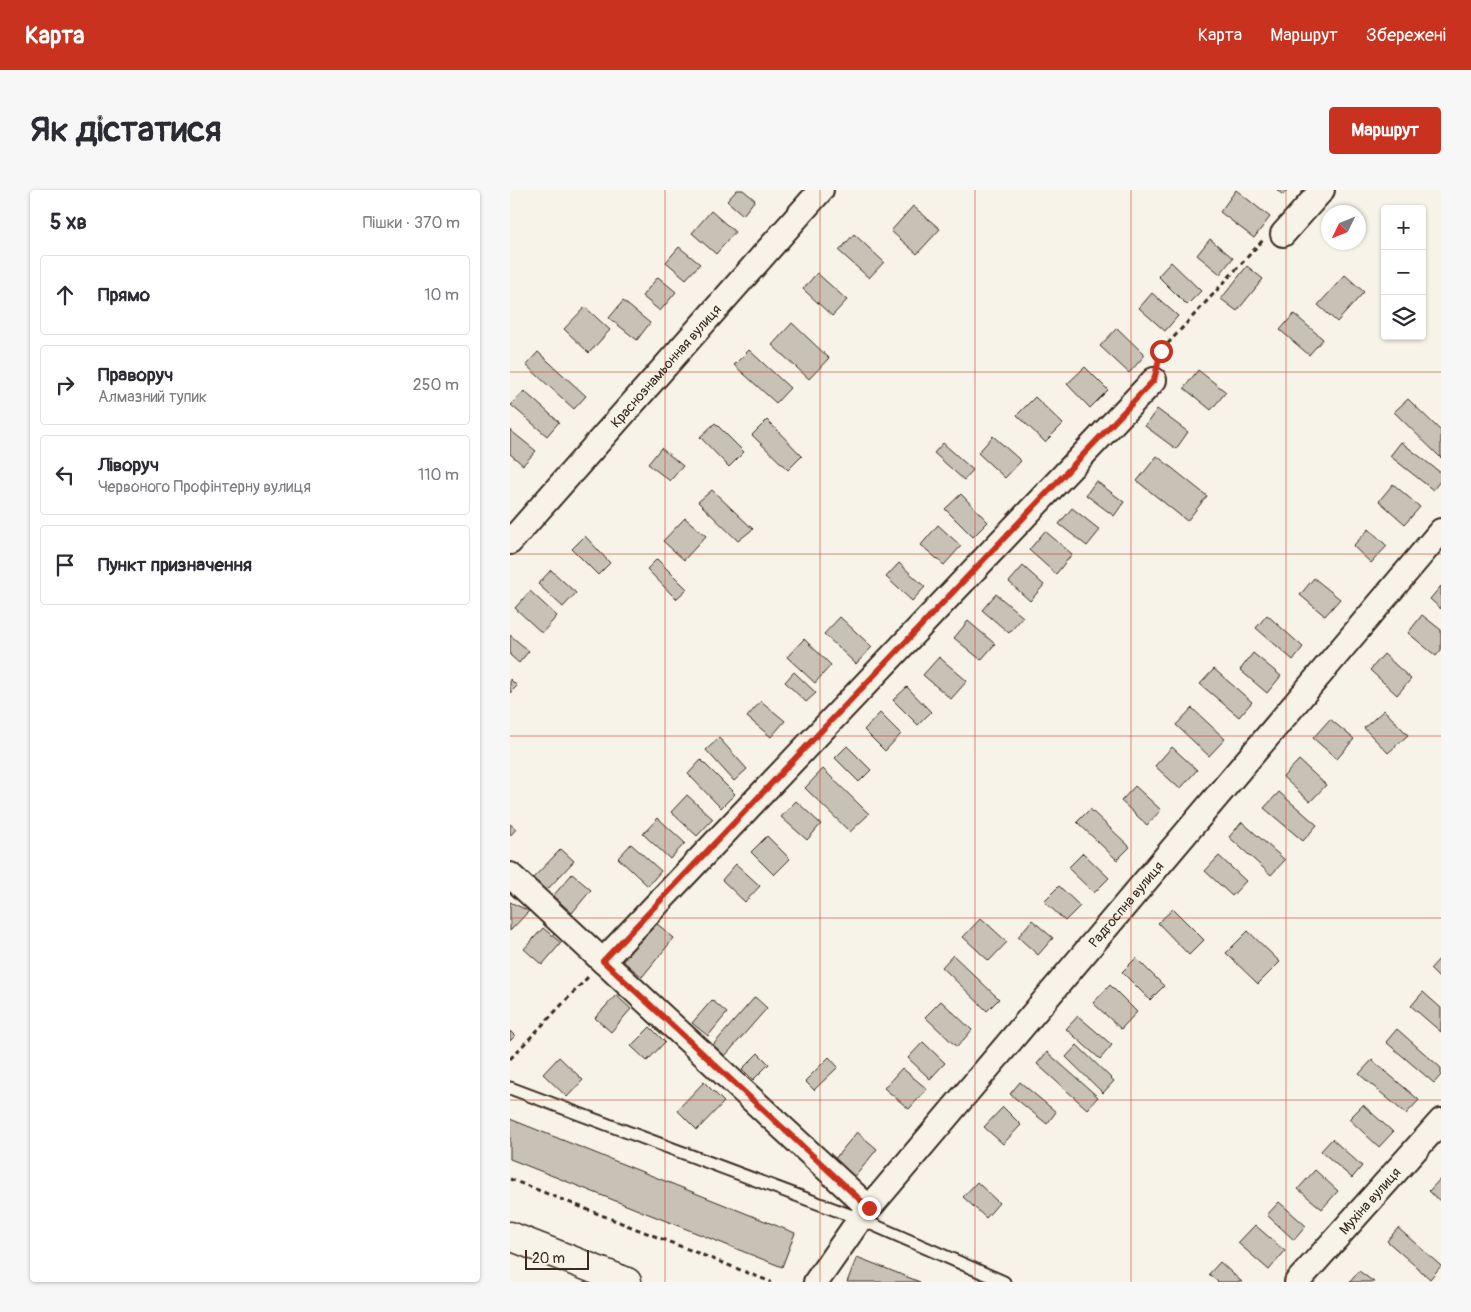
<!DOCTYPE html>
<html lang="uk">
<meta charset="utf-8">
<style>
:root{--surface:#fff;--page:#f7f7f7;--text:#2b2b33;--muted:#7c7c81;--line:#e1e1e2;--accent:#c8321e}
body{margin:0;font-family:Pangolin,sans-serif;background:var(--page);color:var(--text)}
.controls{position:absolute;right:15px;top:15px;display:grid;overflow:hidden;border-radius:5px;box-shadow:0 1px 4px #0004}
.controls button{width:45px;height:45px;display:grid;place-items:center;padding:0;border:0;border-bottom:1px solid var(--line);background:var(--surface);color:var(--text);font:25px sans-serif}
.compass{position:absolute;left:811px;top:15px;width:45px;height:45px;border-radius:50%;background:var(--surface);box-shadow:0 1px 4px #0004;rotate:227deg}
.scale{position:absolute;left:15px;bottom:12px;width:64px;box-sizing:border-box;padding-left:5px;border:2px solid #3b2a1e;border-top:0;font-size:14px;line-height:18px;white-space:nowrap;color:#3b2a1e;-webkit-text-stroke:4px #f7f3e8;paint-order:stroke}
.stop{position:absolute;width:15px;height:15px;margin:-11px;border:4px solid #c8321e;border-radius:50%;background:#fff}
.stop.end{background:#c8321e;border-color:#fff;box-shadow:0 1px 5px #0008}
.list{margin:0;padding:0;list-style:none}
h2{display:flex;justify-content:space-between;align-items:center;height:65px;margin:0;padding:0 20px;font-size:21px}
h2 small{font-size:16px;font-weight:400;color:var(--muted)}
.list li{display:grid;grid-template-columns:32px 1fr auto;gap:15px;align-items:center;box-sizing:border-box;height:80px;margin:0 10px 10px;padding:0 10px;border:1px solid var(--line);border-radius:5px}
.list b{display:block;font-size:19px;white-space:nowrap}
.list p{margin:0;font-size:16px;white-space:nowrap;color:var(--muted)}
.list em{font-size:16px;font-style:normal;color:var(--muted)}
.icon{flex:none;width:28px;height:28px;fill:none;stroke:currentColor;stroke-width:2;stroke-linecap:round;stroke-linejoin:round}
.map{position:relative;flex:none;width:931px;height:1092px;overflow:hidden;border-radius:5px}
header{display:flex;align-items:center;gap:30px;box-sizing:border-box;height:70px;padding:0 25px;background:var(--accent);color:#fff}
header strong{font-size:24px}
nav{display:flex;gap:28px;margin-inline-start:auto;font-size:18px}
.intro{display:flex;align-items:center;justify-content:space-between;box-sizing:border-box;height:120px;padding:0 30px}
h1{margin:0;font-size:35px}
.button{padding:12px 22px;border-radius:5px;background:var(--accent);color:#fff;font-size:18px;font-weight:700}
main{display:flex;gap:30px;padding:0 30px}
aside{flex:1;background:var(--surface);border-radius:5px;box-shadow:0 1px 4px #0004}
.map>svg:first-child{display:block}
.building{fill:#c8c1b6;stroke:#3b2a1e}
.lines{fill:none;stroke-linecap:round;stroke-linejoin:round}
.service-casing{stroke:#3b2a1e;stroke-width:15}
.minor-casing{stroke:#3b2a1e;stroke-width:28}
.primary-casing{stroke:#3b2a1e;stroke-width:31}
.path{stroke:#3b2a1e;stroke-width:3;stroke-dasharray:5 4;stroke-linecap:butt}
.service{stroke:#f7f3e8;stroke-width:11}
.minor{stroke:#f7f3e8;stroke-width:24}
.primary{stroke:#f7f3e8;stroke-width:28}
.route{stroke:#c8321e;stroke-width:6}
.grid{fill:none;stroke:#c8321e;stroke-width:1;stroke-opacity:0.55}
.labels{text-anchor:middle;stroke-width:4.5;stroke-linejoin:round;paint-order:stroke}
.street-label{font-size:14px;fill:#3b2a1e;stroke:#f7f3e8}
</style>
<header>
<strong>Карта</strong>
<nav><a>Карта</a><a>Маршрут</a><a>Збережені</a></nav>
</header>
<div class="intro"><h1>Як дістатися</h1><a class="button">Маршрут</a></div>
<main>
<aside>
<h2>5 хв<small>Пішки · 370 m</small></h2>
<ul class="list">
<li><svg class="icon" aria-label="ahead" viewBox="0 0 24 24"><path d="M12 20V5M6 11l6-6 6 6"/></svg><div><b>Прямо</b></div><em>10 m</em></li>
<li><svg class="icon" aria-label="right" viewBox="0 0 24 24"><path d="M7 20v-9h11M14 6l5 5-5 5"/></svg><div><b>Праворуч</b><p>Алмазний тупик</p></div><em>250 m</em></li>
<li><svg class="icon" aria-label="left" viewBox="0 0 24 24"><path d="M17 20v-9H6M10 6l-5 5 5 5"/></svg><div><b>Ліворуч</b><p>Червоного Профінтерну вулиця</p></div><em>110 m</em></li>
<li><svg class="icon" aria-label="arrive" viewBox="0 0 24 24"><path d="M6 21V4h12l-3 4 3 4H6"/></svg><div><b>Пункт призначення</b></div></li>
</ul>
</aside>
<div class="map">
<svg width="931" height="1092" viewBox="0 0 931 1092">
<rect width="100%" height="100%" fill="#f7f3e8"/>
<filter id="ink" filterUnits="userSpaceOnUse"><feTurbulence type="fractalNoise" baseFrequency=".02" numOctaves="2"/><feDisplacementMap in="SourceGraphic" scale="10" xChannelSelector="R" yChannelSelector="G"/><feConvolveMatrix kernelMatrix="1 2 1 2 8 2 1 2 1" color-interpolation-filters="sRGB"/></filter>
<g filter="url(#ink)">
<path class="building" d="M227 0H233L245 10 233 25 217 11Z
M726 0 760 27 744 48 710 22Z
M767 0H777L773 5Z
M403 16 430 39 407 64 381 41Z
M201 21 225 42 206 64 182 43Z
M344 44 374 72 359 88 329 61Z
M700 49 723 68 710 84 687 65Z
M169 57 190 74 176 89 156 72Z
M661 72 691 101 677 115 648 86Z
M737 76 753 89 727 121 711 109Z
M307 83 337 110 322 126 293 99Z
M835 85 854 102 827 132 808 115Z
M148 87 166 102 150 121 132 106Z
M642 103 668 126 655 141 629 118Z
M113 111 140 133 127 150 99 128Z
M75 117 100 140 79 163 54 139Z
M784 124 813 149 799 165 770 140Z
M282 133 319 168 299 189 262 155Z
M607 138 635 165 619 183 590 156Z
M239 160 280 198 266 213 224 175Z
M28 162 76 206 64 219 16 175Z
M575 177 598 200 580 218 557 194Z
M688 180 716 202 701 220 674 198Z
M14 201 49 232 37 246 1 215Z
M525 207 553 234 535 252 507 225Z
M898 209 931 241V268L884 222Z
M647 219 678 242 666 259 635 236Z
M257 230 292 266 278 280 242 245Z
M205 233 234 262 219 277 190 247Z
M0 240 26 261 13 275 0 264Z
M483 246 511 271 495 288 468 263Z
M891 252 931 283V290L923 300 880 266Z
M433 253 463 280 454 290 424 263Z
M151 258 173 276 160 291 138 274Z
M647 266 697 306 677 331 627 291Z
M586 291 614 312 604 326 576 305Z
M883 294 910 317 895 334 869 311Z
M202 300 243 339 228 351 188 312Z
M451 304 478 332 463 347 435 319Z
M562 318 590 340 577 356 549 334Z
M175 328 196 346 174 370 153 351Z
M428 335 451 356 434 375 411 355Z
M859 339 877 356 861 373 843 356Z
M535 341 562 364 546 384 519 360Z
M75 346 100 373 88 385 62 359Z
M147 369 177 399 166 409 137 379Z
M389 373 415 397 402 411 376 387Z
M513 376 534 395 520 411 499 392Z
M41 380 66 403 53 417 28 394Z
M804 388 830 409 815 426 790 405Z
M931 396V419L920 409Z
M20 401 47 426 32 443 5 418Z
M486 404 513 427 499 443 472 420Z
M757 425 793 457 783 470 746 438Z
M912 425 931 440V460L926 466 898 443Z
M330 427 362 457 346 474 314 444Z
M458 431 485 454 471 470 444 448Z
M0 445 19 461 9 473 0 465Z
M294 449 321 475 305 493 277 467Z
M743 463 771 486 757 503 730 480Z
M874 464 901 489 887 505 860 480Z
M429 467 457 491 441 509 413 485Z
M704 479 742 512 729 527 690 494Z
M284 482 306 503 296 512 275 492Z
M0 489 7 496 0 503Z
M397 497 421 522 408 535 383 510Z
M251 511 275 531 261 547 237 527Z
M682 518 715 549 699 566 666 535Z
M874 520 898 545 878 563 854 538Z
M370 523 391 544 375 561 354 540Z
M820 529 844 549 827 569 803 548Z
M209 548 237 579 224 591 196 560Z
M337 556 361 580 349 592 325 568Z
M662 557 687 580 670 599 645 576Z
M191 570 225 604 211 618 178 584Z
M789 570 816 595 800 612 773 587Z
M313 579 359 624 340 642 295 598Z
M625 596 651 620 637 635 611 611Z
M769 602 807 635 793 651 754 618Z
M177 605 203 629 187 646 161 622Z
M286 611 311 634 297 650 271 627Z
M580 619 620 657 607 670 567 632Z
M148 628 175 653 160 669 133 644Z
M732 632 775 670 761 685 719 647Z
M0 634 6 639 0 646Z
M257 646 280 669 264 685 241 662Z
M121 654 151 681 138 696 108 668Z
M51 659 64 671 36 701 23 688Z
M573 663 599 688 584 703 558 678Z
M709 666 736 691 722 706 695 681Z
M226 674 250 696 235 712 212 690Z
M62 684 81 700 62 723 43 706Z
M549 696 570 716 555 731 534 711Z
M0 712 19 721 0 741Z
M663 719 694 750 679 765 648 733Z
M471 728 497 752 479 771 453 747Z
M522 730 543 748 528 765 508 747Z
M145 732 164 748 132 787 113 771Z
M33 738 51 753 32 775 14 759Z
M738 741 770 772 748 794 716 763Z
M443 765 489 809 477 821 432 777Z
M931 767V790L920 779Z
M626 768 654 796 640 810 612 782Z
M600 795 627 822 611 839 583 813Z
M913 802 931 818V842L901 816Z
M106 805 121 819 101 842 85 828Z
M245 807 257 818 215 866 203 855Z
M202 810 217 823 198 846 182 833Z
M431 811 462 840 447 857 415 827Z
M568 826 602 855 590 869 556 839Z
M140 837 155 852 137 871 121 856Z
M887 839 931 878V885L924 893 876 852Z
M0 841 5 846 0 851Z
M413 852 435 873 420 889 398 868Z
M567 855 604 891 593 903 556 867Z
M537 862 588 907 577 919 527 874Z
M248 863 259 874 243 890 232 879Z
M49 867 73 890 57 907 33 884Z
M319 867 328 877 304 900 295 891Z
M862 870 909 910 896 924 849 884Z
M392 878 417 899 399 919 374 898Z
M194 892 214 912 187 940 167 920Z
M510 892 546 922 537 934 500 904Z
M853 915 883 942 869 957 839 929Z
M493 917 511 935 493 954 474 937Z
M0 929 285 1043 272 1077 0 969Z
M347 942 367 959 344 988 323 971Z
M822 949 852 976 842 988 811 961Z
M805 980 828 1001 812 1019 788 999Z
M931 988V1012L919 1001Z
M467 992 489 1013 476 1028 453 1007Z
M769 1012 796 1036 784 1050 757 1025Z
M745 1035 775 1061 759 1080 728 1053Z
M888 1038 931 1076 920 1089 877 1051Z
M347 1067 410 1092H337Z
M710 1072 732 1092H708L699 1084Z
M849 1081 864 1092H840Z"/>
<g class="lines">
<defs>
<path id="service" d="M0 898 350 1029 494 1092"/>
<g id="minor">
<path d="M773 44 812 0"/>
<path id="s1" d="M0 352 311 0"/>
<path d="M0 685 359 1018"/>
<path d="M93 771 644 190"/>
<path id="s2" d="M306 1092 350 1029 931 341"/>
<path id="s3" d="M787 1092 931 931"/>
</g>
<path id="primary" d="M0 1046 117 1092"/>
</defs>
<use href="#service" class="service-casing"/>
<use href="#minor" class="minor-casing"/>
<use href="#primary" class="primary-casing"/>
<path class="path" d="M649 169 651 161 753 50
M0 869 79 786
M0 989 261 1092"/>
<use href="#service" class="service"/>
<use href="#minor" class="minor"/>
<use href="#primary" class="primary"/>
</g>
</g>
<g class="lines" filter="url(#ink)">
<path class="route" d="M359 1018 93 771 644 190 651 161"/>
</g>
<path class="grid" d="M155 0V1092M310 0V1092M465 0V1092M621 0V1092M776 0V1092M0 182H931M0 364H931M0 546H931M0 728H931M0 910H931"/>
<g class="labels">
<g class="street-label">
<text dy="5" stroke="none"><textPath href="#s1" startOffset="235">Краснознамьонная вулиця</textPath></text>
<text dy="5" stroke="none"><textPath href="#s2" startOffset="489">Радгоспна вулиця</textPath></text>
<text dy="5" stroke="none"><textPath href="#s3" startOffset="109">Мухіна вулиця</textPath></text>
</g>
</g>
</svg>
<div class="controls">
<button>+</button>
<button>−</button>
<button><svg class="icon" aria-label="layers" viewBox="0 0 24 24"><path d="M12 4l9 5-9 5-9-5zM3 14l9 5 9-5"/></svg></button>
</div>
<svg class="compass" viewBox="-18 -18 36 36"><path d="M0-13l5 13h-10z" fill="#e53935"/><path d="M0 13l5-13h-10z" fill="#7c7c81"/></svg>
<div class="scale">20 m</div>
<div class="stop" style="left:651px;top:161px"></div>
<div class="stop end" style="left:359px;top:1018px"></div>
</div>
</main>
